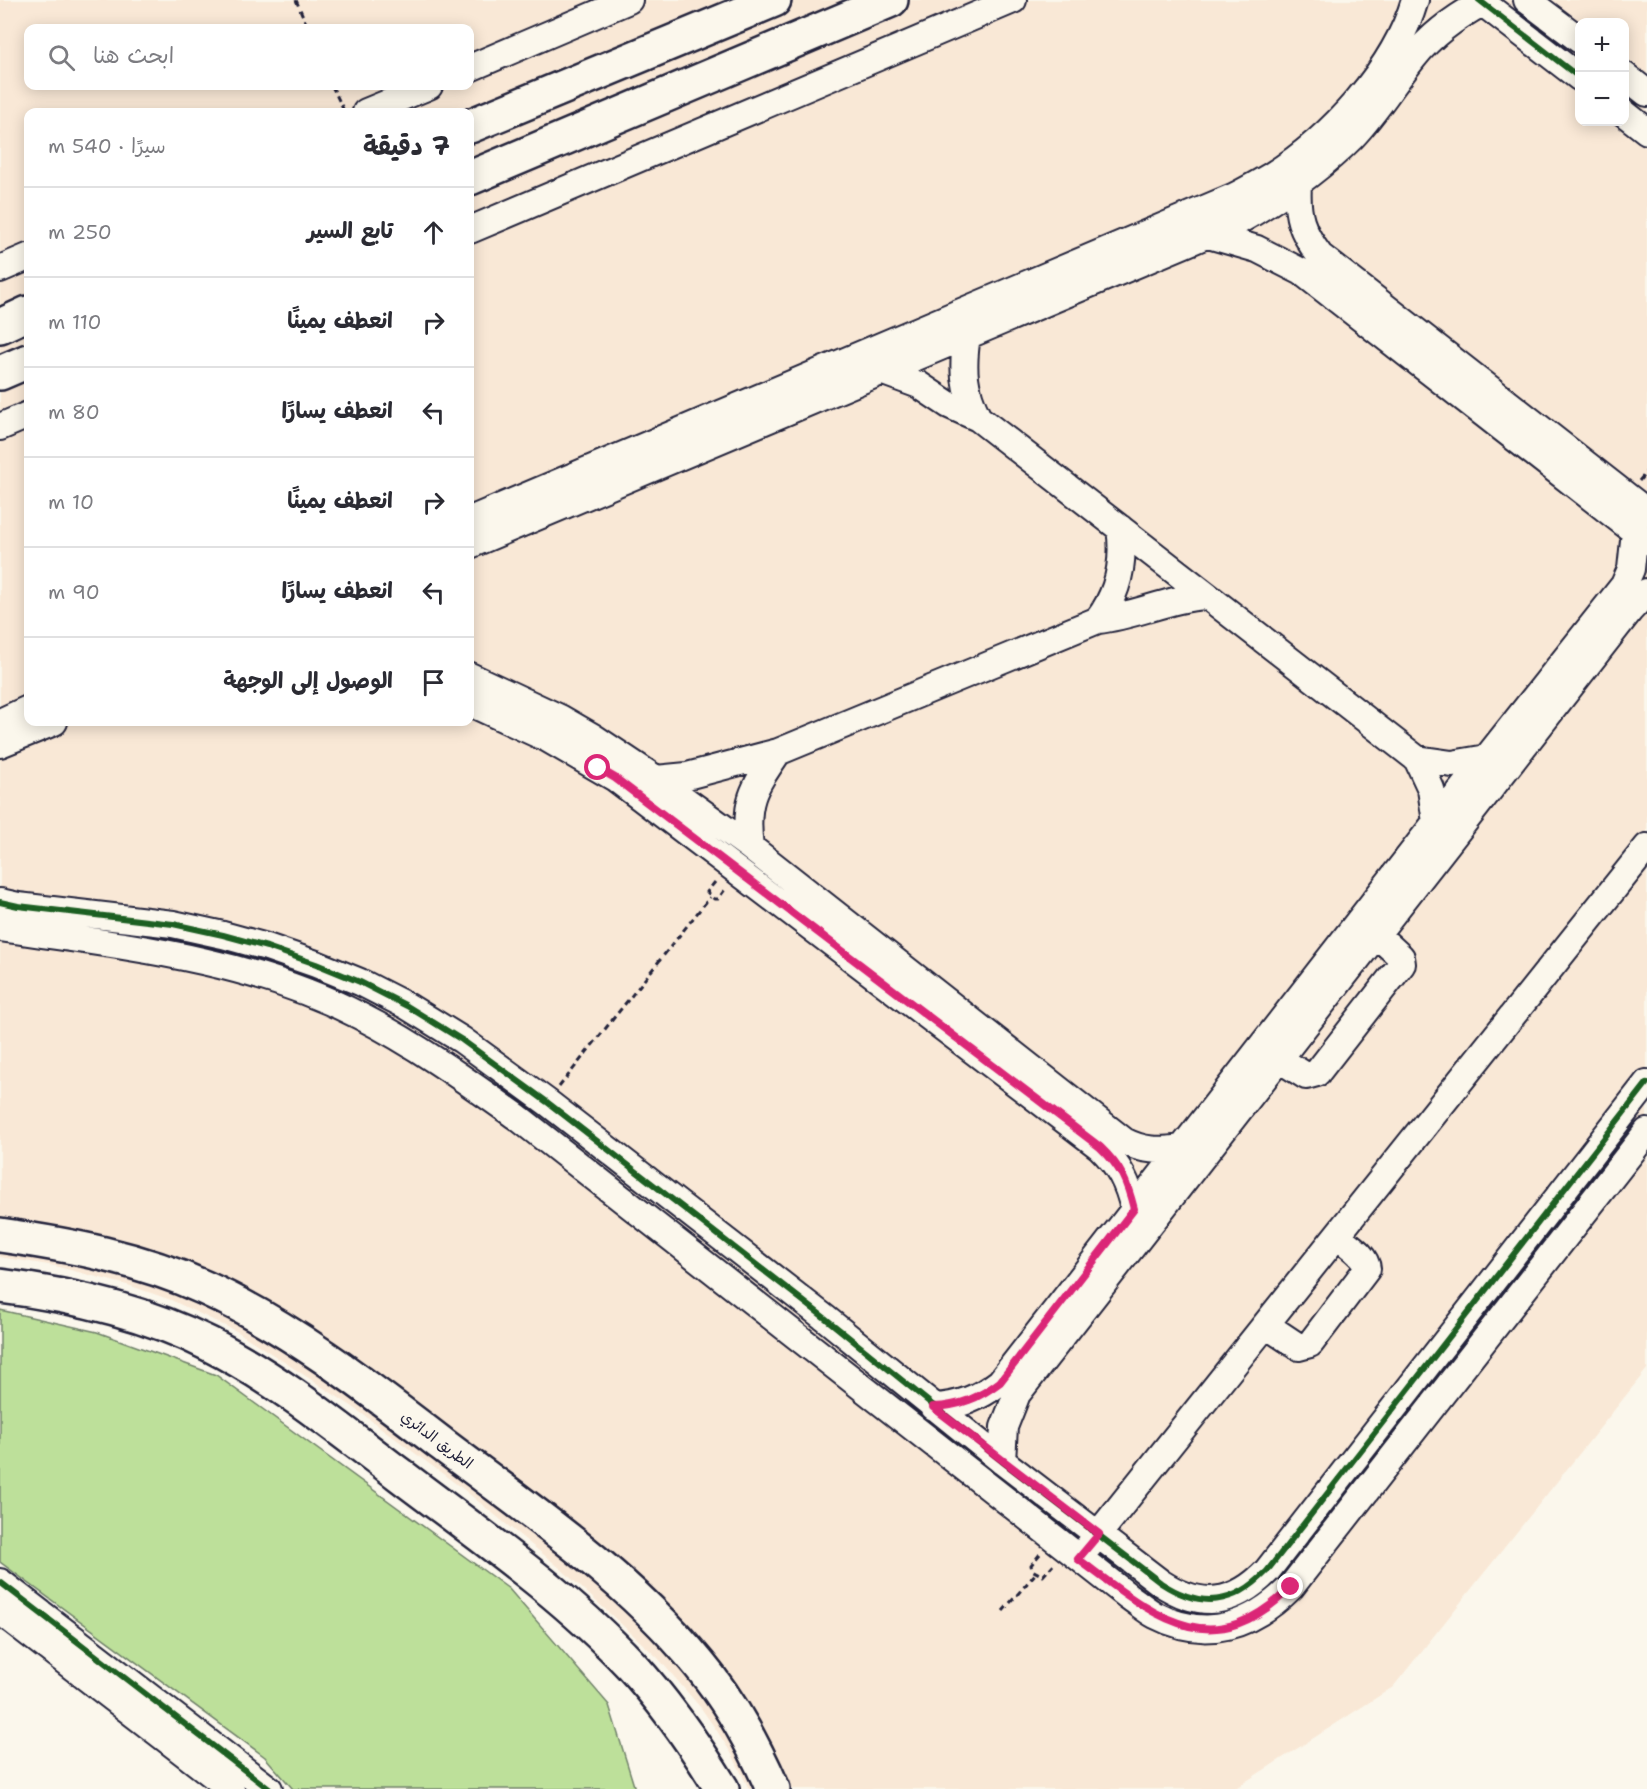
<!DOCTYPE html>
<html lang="ar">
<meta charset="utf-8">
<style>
:root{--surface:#fff;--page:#f7f7f7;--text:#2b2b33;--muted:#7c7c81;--line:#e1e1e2}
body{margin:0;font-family:"Shantell Sans","Playpen Sans Arabic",sans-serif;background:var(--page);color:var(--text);direction:rtl}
.controls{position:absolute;right:18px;top:18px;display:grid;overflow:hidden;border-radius:12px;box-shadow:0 3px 15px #0003}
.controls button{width:54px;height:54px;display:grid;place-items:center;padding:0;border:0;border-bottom:2px solid var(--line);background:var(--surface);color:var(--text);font:30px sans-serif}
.stop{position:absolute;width:18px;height:18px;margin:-14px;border:4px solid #db2777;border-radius:50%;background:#fff}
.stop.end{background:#db2777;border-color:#fff;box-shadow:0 2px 6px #0008}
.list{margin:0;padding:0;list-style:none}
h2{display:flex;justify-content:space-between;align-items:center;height:78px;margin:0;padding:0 24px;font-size:26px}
h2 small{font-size:20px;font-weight:400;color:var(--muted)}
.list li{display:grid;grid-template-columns:39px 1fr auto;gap:18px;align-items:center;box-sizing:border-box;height:90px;padding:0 24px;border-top:2px solid var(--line)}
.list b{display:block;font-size:22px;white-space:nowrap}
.list em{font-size:20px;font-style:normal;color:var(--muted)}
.icon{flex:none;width:33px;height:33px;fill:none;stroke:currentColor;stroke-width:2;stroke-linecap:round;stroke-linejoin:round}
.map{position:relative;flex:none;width:1647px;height:1789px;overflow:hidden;direction:ltr}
.search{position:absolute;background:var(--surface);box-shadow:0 3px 15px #0003;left:24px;top:24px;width:450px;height:66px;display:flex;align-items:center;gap:15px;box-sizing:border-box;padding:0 21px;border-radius:12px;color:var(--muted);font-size:22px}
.panel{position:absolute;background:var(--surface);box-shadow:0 3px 15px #0003;left:24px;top:108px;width:450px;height:618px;border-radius:12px;direction:rtl}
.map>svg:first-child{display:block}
.built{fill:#f9e8d6;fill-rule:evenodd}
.green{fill:#bde09a;stroke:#70816a;stroke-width:1.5}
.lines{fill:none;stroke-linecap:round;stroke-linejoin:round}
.minor-casing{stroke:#22223b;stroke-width:30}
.major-casing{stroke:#22223b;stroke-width:38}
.path{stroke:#22223b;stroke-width:3;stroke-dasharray:6 4.5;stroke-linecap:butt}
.minor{stroke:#fbf7ec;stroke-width:26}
.major{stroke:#fbf7ec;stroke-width:33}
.cycleway-casing{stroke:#fbf7ec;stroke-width:10}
.cycleway{stroke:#1b5e20;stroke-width:6}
.route{stroke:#db2777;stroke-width:8}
.labels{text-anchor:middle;stroke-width:4.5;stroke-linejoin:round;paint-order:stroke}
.street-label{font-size:15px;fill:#22223b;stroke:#fbf7ec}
</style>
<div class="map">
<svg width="1647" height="1789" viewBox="0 0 1647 1789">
<rect width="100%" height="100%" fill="#fbf7ec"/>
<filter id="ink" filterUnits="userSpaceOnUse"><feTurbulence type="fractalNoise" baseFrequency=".0167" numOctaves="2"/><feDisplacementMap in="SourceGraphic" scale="12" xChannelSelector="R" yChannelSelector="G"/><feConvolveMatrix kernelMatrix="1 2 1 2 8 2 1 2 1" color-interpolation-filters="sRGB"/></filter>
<g filter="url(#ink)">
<path class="built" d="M0 0H1647V1369L1393 1687 1234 1789H749L733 1756 717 1731 701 1708 657 1657 560 1568 463 1489 353 1407 238 1332 171 1300 131 1286 55 1266 0 1257ZM1580 22H1624V122H1580ZM28 28H470V86H28ZM28 112H470V722H28Z"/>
<path class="green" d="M0 1310 97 1332 216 1375 509 1589 609 1705 635 1789H293L265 1757 0 1562Z"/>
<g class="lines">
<defs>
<path id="minor" d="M1479 0 1580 78
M1527 0 1580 40
M470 68 629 0
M1624 75 1647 93
M366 112 429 86
M1624 113 1647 131
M1298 184C1296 215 1301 231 1320 256L1647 512
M470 230 1013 0
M1205 234 1257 249 1302 272 1647 541
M0 269 28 257
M967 335C962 368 963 388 978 418
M881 371 919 385 949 405 978 418 1417 759 1431 789 1436 822
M0 427 28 415
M470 520 1235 196C1247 190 1259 183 1271 176 1331 138 1395 69 1415 0
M470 545 1237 222C1279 198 1318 171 1352 137 1376 112 1393 83 1414 57 1433 33 1456 17 1482 3
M1098 620C1119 592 1125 562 1120 528
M470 676 560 718 593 737 656 779 750 847 1124 1141C1143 1151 1159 1151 1180 1148
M470 703 548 739 615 778 1100 1147C1119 1165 1128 1183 1134 1209
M0 722 28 709
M0 744 54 722
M1417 759 1452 764 1487 758
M656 779 687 776 778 752 1098 620C1136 616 1169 598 1207 596
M750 847C744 801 753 789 778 752
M0 902 18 906 173 924 223 935 267 947 316 964 360 982 407 1006 462 1040 547 1102 825 1318 1002 1461 1161 1583C1201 1609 1234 1605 1267 1571L1647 1083
M0 928C123 946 248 958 360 1016 417 1045 468 1082 520 1119L1128 1596C1137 1602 1146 1610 1155 1615 1207 1642 1252 1626 1291 1587L1647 1132
M1279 1059 1306 1076 1317 1073 1402 964 1401 957 1377 935
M1266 1325 1299 1347 1310 1344 1367 1269C1366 1255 1348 1245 1337 1236
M933 1407C960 1406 979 1398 1000 1382L1436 822 1624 585 1631 569 1635 531
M1002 1461 1004 1427 1017 1394 1630 610 1647 592
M1088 1547 1647 847
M0 1582 269 1789
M0 1611 231 1789"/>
<path id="major" d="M470 126 774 0
M470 178 891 0
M0 326 28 313
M0 373 28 361
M0 1235C70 1245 140 1258 205 1288 289 1326 370 1389 443 1445 537 1516 638 1584 710 1678 736 1712 756 1750 773 1789
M0 1286C72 1295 144 1311 209 1344 278 1379 338 1428 400 1475 479 1535 562 1592 631 1665 666 1703 695 1745 722 1789"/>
</defs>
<use href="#minor" class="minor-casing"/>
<use href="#major" class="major-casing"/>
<path class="path" d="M296 0 308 28
M332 86 344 111
M1639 481 1647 471
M715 882 707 892 714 899H718L726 888
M559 1087 710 897
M1040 1554 1031 1565 1032 1570 1043 1576 1053 1565
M1003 1611 1036 1573"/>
<use href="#minor" class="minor"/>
<use href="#major" class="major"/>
<defs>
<path id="cycleway" d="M1479 0 1580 78
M0 902 18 906 173 924 223 935 267 947 316 964 360 982 407 1006 462 1040 547 1102 825 1318 1002 1461 1161 1583C1201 1609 1234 1605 1267 1571L1647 1083
M0 1582 269 1789"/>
</defs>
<use href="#cycleway" class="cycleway-casing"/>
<use href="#cycleway" class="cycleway"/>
</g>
</g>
<g class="lines" filter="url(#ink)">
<path class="route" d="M598 768 615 778 1100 1147C1121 1167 1127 1181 1134 1209L1000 1382C979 1398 960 1406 933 1407L1099 1534 1078 1559C1151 1613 1210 1669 1291 1587"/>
</g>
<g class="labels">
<g class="street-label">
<text transform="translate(437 1440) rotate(37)" y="5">الطريق الدائري</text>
</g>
</g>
</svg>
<div class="controls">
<button>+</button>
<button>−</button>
</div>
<div class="stop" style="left:598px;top:768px"></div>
<div class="stop end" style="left:1291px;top:1587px"></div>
<div class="search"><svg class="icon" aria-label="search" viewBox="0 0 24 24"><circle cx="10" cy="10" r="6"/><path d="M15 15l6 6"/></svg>ابحث هنا</div>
<section class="panel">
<h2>7 دقيقة<small>سيرًا · 540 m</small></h2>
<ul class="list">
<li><svg class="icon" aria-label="ahead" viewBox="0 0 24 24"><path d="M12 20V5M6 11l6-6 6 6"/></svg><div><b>تابع السير</b></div><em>250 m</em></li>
<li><svg class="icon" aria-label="right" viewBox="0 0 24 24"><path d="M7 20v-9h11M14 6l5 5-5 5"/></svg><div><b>انعطف يمينًا</b></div><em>110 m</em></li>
<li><svg class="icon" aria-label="left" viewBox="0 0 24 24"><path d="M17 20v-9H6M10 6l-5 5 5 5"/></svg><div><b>انعطف يسارًا</b></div><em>80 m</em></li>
<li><svg class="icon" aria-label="right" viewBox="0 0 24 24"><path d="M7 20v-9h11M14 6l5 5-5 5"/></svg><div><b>انعطف يمينًا</b></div><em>10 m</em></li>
<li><svg class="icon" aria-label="left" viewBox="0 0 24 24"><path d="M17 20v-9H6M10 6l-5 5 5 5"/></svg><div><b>انعطف يسارًا</b></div><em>90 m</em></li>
<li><svg class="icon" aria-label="arrive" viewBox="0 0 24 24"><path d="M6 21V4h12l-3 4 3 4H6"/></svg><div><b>الوصول إلى الوجهة</b></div></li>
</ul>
</section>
</div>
